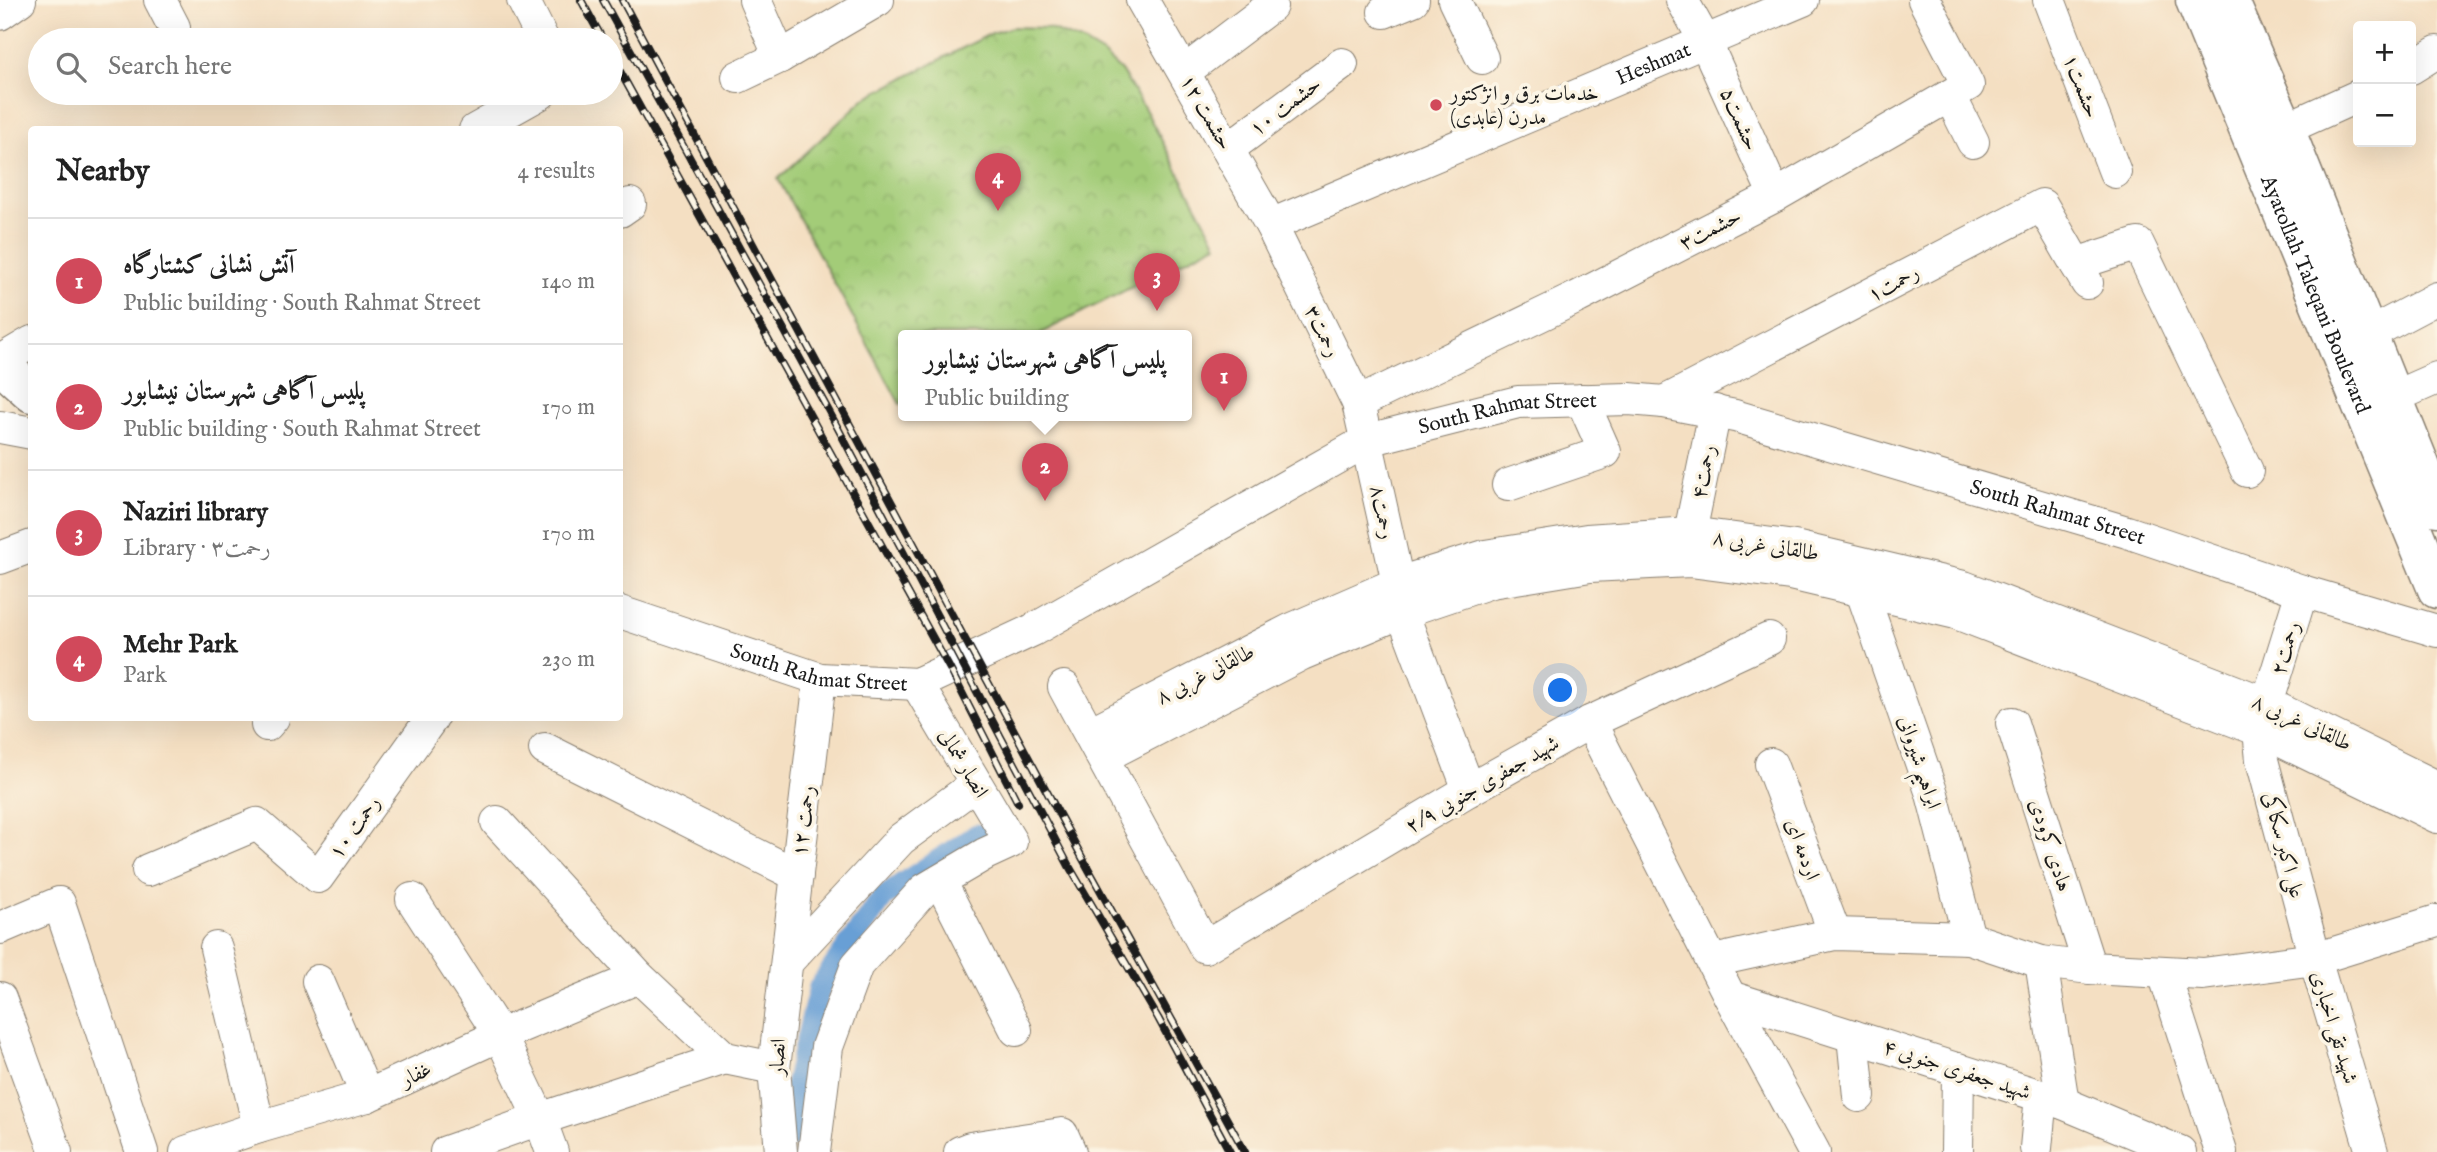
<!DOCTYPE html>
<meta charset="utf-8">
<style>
:root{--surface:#fff;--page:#f2f2f2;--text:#222;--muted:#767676;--line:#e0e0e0;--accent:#d1495b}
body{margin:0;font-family:"IM FELL English",Amiri,serif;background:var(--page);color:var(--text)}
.controls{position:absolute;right:21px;top:21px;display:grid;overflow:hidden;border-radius:7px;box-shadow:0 7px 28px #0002}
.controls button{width:63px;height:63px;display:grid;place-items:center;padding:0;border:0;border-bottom:2px solid var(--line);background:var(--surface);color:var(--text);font:35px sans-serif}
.you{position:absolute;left:1561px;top:691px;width:24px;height:24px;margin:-18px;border:5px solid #fff;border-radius:50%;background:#1a73e8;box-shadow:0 0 0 10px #1a73e833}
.badge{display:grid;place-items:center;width:46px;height:46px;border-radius:50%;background:var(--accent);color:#fff;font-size:23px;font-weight:700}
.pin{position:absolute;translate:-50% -58px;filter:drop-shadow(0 2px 4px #0008)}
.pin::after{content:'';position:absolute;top:37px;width:24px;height:21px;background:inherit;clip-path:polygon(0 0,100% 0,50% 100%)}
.popup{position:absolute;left:898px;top:330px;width:294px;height:91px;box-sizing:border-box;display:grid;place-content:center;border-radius:7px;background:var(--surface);filter:drop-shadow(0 2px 5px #0005);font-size:23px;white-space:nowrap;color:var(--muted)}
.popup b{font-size:26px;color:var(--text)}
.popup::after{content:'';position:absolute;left:50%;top:100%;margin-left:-14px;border:14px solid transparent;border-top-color:var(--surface)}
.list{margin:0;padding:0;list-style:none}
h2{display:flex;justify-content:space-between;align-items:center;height:91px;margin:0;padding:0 28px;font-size:30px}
h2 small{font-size:23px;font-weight:400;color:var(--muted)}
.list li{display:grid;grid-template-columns:46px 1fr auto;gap:21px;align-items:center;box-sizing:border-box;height:126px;padding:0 28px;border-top:2px solid var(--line)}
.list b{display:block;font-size:26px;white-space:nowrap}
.list p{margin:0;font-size:23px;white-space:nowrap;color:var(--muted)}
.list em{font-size:23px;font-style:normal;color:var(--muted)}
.icon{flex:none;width:38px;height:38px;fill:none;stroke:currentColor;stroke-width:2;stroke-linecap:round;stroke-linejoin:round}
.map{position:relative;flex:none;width:2437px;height:1152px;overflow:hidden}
.search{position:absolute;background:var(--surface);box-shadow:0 7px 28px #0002;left:28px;top:28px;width:595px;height:77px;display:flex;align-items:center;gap:18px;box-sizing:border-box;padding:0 24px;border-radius:38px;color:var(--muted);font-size:26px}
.panel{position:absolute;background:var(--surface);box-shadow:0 7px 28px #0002;left:28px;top:126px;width:595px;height:595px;border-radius:7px}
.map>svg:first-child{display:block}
.park{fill:url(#park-crowns);stroke:#60744a;stroke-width:2}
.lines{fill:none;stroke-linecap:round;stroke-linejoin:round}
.canal{stroke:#679fd5;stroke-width:23}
.minor-casing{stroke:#887e6f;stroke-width:34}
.major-casing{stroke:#887e6f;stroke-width:41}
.minor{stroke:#fff;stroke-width:32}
.major{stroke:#fff;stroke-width:38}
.rail-casing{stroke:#1c1c1c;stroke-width:8}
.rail{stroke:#fcf5e5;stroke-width:5;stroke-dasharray:16;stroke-linecap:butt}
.poi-dot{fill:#d1495b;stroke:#fcf5e5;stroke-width:2.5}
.labels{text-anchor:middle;stroke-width:7;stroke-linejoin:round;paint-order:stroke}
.street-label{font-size:21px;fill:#1c1c1c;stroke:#fcf5e5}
.poi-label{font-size:21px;fill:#1c1c1c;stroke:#fcf5e5;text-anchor:start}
</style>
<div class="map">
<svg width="2437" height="1152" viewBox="0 0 2437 1152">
<defs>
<pattern id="park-crowns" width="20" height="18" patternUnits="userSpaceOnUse" patternTransform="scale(1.75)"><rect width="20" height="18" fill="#a3cc78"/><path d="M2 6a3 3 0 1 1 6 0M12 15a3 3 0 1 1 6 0" fill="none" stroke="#8caf67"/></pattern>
</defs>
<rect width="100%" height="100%" fill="#fcf5e5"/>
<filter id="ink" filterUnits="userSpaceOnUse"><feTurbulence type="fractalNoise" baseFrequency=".0143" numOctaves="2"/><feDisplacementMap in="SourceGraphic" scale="14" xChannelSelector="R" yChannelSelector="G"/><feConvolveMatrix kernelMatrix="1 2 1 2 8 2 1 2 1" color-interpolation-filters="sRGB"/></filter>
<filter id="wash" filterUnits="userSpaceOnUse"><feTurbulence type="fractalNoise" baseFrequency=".00686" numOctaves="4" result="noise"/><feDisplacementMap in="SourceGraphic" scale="28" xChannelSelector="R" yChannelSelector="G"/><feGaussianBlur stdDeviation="1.57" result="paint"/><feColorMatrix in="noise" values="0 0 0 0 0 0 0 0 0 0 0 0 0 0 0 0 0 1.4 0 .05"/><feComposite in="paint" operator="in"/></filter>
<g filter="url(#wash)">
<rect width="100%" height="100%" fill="#f4dfc2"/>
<path class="park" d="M1012 27 1047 28 1081 41 1103 54 1121 71 1145 109 1217 244 1037 335H903V403L900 404 778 179 865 98 992 33Z"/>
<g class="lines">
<path class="canal" d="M792 1136 793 1097 820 987 883 897 977 835"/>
</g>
</g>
<g filter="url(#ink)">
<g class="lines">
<defs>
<g id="minor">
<path d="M160 0 174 27"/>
<path d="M523 0 543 40"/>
<path d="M755 0 780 57"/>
<path d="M1142 0 1271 225 1358 403 1398 583 1402 612 1469 790"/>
<path d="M1454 0 1482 58"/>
<path d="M1682 0 1705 41 1775 196"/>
<path d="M2049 0 2115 172"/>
<path d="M1384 12 1413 0"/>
<path d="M0 14 20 0"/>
<path d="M2411 68 2437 52"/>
<path d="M1184 72 1271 6"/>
<path d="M738 77 780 57 878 0"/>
<path d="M1950 96 1973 142"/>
<path d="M2285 129 2358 96"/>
<path d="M475 130 541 93"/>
<path d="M1228 149 1342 64"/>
<path d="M620 211 630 204"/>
<path id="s1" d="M1271 225 1803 0"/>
<path d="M2076 264 2138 244 2247 471"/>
<path d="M2367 335 2437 298"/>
<path d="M0 361 32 342"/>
<path d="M2394 397 2437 378"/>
<path d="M1664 402 2042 205 2087 283"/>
<path d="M1358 403 1578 297 1775 196 1968 85 1924 0"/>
<path d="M0 427 32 433"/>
<path d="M1508 485 1605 452 1582 400"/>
<path d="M1690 533 1715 411"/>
<path d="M0 558 32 546"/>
<path d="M1861 589 1932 794 1969 938"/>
<path d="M2302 591 2259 730 2262 760 2315 959 2372 1152"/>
<path id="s2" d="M620 612 820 679 917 684 1033 630 1368 440 1518 402 1629 399 1664 402 1735 416 2127 532 2302 591 2437 631"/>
<path d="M1064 687 1205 947 1469 790 1590 722 1769 639"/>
<path d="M1590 722 1730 997 1814 1152"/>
<path d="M2012 723 2090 968"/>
<path d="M267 725 273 718"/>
<path d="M1090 733 1290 630 1398 583 1485 556 1587 540 1690 533 1795 547 1964 587 2268 704 2437 787"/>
<path d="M545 749 797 875"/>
<path d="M1103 757 1302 654 1402 612 1491 582 1590 566 1690 561 1790 574 1956 613 2259 730 2437 817"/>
<path d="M1771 764 1835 934"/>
<path d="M497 822 639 977 725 1058 774 1068"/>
<path d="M148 870 257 824 318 877 432 718"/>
<path d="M940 881 1016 1030"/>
<path d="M412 899 500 1035 540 1119 725 1058"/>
<path d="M0 928 59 903 142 1152"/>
<path d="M216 948 259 1127"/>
<path d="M1713 961 1835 934 1969 938 2041 962 2090 968 2203 974 2315 959 2437 921"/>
<path d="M787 962 901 839 976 784"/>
<path d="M2041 962 2063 1103"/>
<path d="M2164 973 2221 1152"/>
<path d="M318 981 367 1096"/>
<path d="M1730 997 2063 1103 2180 1152"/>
<path d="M0 998 56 1152"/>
<path d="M1853 1036 1859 1096"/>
<path d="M2036 1148 2041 1096"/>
<path d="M186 1152 259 1127 367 1096 500 1035 639 977"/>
<path d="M446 1152 540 1119 552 1152"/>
<path d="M781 1152 774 1068 820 679"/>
<path d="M814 1152 827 1047 857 965 924 890 985 854 1011 842 917 684"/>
<path d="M960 1152 970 1148 1062 1134 1070 1152"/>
<path d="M1957 1152 1958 1069"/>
</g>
<g id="major">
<path id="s3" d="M2195 0 2437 589"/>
<path d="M2229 0 2285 129 2437 507"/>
<path d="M0 364 32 393"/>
</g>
</defs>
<use href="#minor" class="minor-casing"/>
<use href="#major" class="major-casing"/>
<use href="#minor" class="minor"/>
<use href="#major" class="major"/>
<defs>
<path id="rail" d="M581 0 603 40
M603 0 832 417 1069 866 1158 1018 1230 1152
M622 0 1083 859 1245 1152
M611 55 950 669 1018 803"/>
</defs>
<use href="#rail" class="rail-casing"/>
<use href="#rail" class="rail"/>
</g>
</g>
<circle class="poi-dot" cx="1436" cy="105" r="7"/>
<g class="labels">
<g class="street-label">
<text dy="7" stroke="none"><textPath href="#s1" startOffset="415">Heshmat</textPath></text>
<text transform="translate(2082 86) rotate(69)" y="7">حشمت۱</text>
<text transform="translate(1285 106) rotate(-37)" y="7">حشمت ۱۰</text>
<text transform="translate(1207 112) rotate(60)" y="7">حشمت ۱۲</text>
<text transform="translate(1740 119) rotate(66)" y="7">حشمت۵</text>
<text transform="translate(1710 229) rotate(-27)" y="7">حشمت۳</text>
<text transform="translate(1893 283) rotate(-28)" y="7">رحمت۱</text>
<text dy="7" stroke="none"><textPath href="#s3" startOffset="318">Ayatollah Taleqani Boulevard</textPath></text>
<text transform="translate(1323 331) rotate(64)" y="7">رحمت۳</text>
<text dy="7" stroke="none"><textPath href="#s2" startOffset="964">South Rahmat Street</textPath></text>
<text transform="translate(1703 472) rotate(-79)" y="7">رحمت۴</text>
<text transform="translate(1383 512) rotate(78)" y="7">رحمت۸</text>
<text dy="7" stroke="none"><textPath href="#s2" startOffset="1531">South Rahmat Street</textPath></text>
<text transform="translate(1766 545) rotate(9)" y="7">طالقانی غربی ۸</text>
<text transform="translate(2285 648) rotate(-73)" y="7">رحمت۲</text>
<text dy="7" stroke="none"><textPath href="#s2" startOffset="208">South Rahmat Street</textPath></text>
<text transform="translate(1205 674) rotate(-27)" y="7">طالقانی غربی ۸</text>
<text transform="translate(2302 722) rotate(25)" y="7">طالقانی غربی ۸</text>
<text transform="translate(1920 762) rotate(72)" y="7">ابراهیم شیروانی</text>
<text transform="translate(964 763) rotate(59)" y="7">انصار شمالی</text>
<text transform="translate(1482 784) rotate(-30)" y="7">شهید جعفری جنوبی ۲/۹</text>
<text transform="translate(803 821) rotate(-83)" y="7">رحمت ۱۲</text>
<text transform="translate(354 827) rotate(-54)" y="7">رحمت ۱۰</text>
<text transform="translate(2051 845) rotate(72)" y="7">هادی کرودی</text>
<text transform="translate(2284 845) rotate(75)" y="7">علی اکبر سکاکی</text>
<text transform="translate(1803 849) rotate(70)" y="7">اردمه ای</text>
<text transform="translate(2335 1027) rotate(73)" y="7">شهید تقی اخباری</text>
<text transform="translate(777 1057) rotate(-87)" y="7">انصار</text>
<text transform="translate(1957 1069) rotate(18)" y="7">شهید جعفری جنوبی ۴</text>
<text transform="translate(416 1074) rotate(-25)" y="7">غفار</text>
</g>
<g class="poi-label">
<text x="1450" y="100">خدمات برق و انژکتور<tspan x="1450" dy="24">مدرن (عابدی)</tspan></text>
</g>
</g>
</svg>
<div class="controls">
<button>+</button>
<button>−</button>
</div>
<div class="you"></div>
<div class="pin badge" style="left:1224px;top:411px">1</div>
<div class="pin badge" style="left:1045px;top:501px">2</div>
<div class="popup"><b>پلیس آگاهی شهرستان نیشابور</b>Public building</div>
<div class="pin badge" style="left:1157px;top:311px">3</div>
<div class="pin badge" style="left:998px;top:211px">4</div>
<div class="search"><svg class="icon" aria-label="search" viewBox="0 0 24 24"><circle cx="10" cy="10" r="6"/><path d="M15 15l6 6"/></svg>Search here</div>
<section class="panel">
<h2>Nearby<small>4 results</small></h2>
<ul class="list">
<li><span class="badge">1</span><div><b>آتش نشانی کشتارگاه</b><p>Public building · South Rahmat Street</p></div><em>140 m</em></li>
<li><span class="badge">2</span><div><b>پلیس آگاهی شهرستان نیشابور</b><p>Public building · South Rahmat Street</p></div><em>170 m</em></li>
<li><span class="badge">3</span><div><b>Naziri library</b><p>Library · رحمت۳</p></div><em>170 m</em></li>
<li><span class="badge">4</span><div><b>Mehr Park</b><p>Park</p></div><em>230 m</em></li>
</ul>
</section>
</div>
